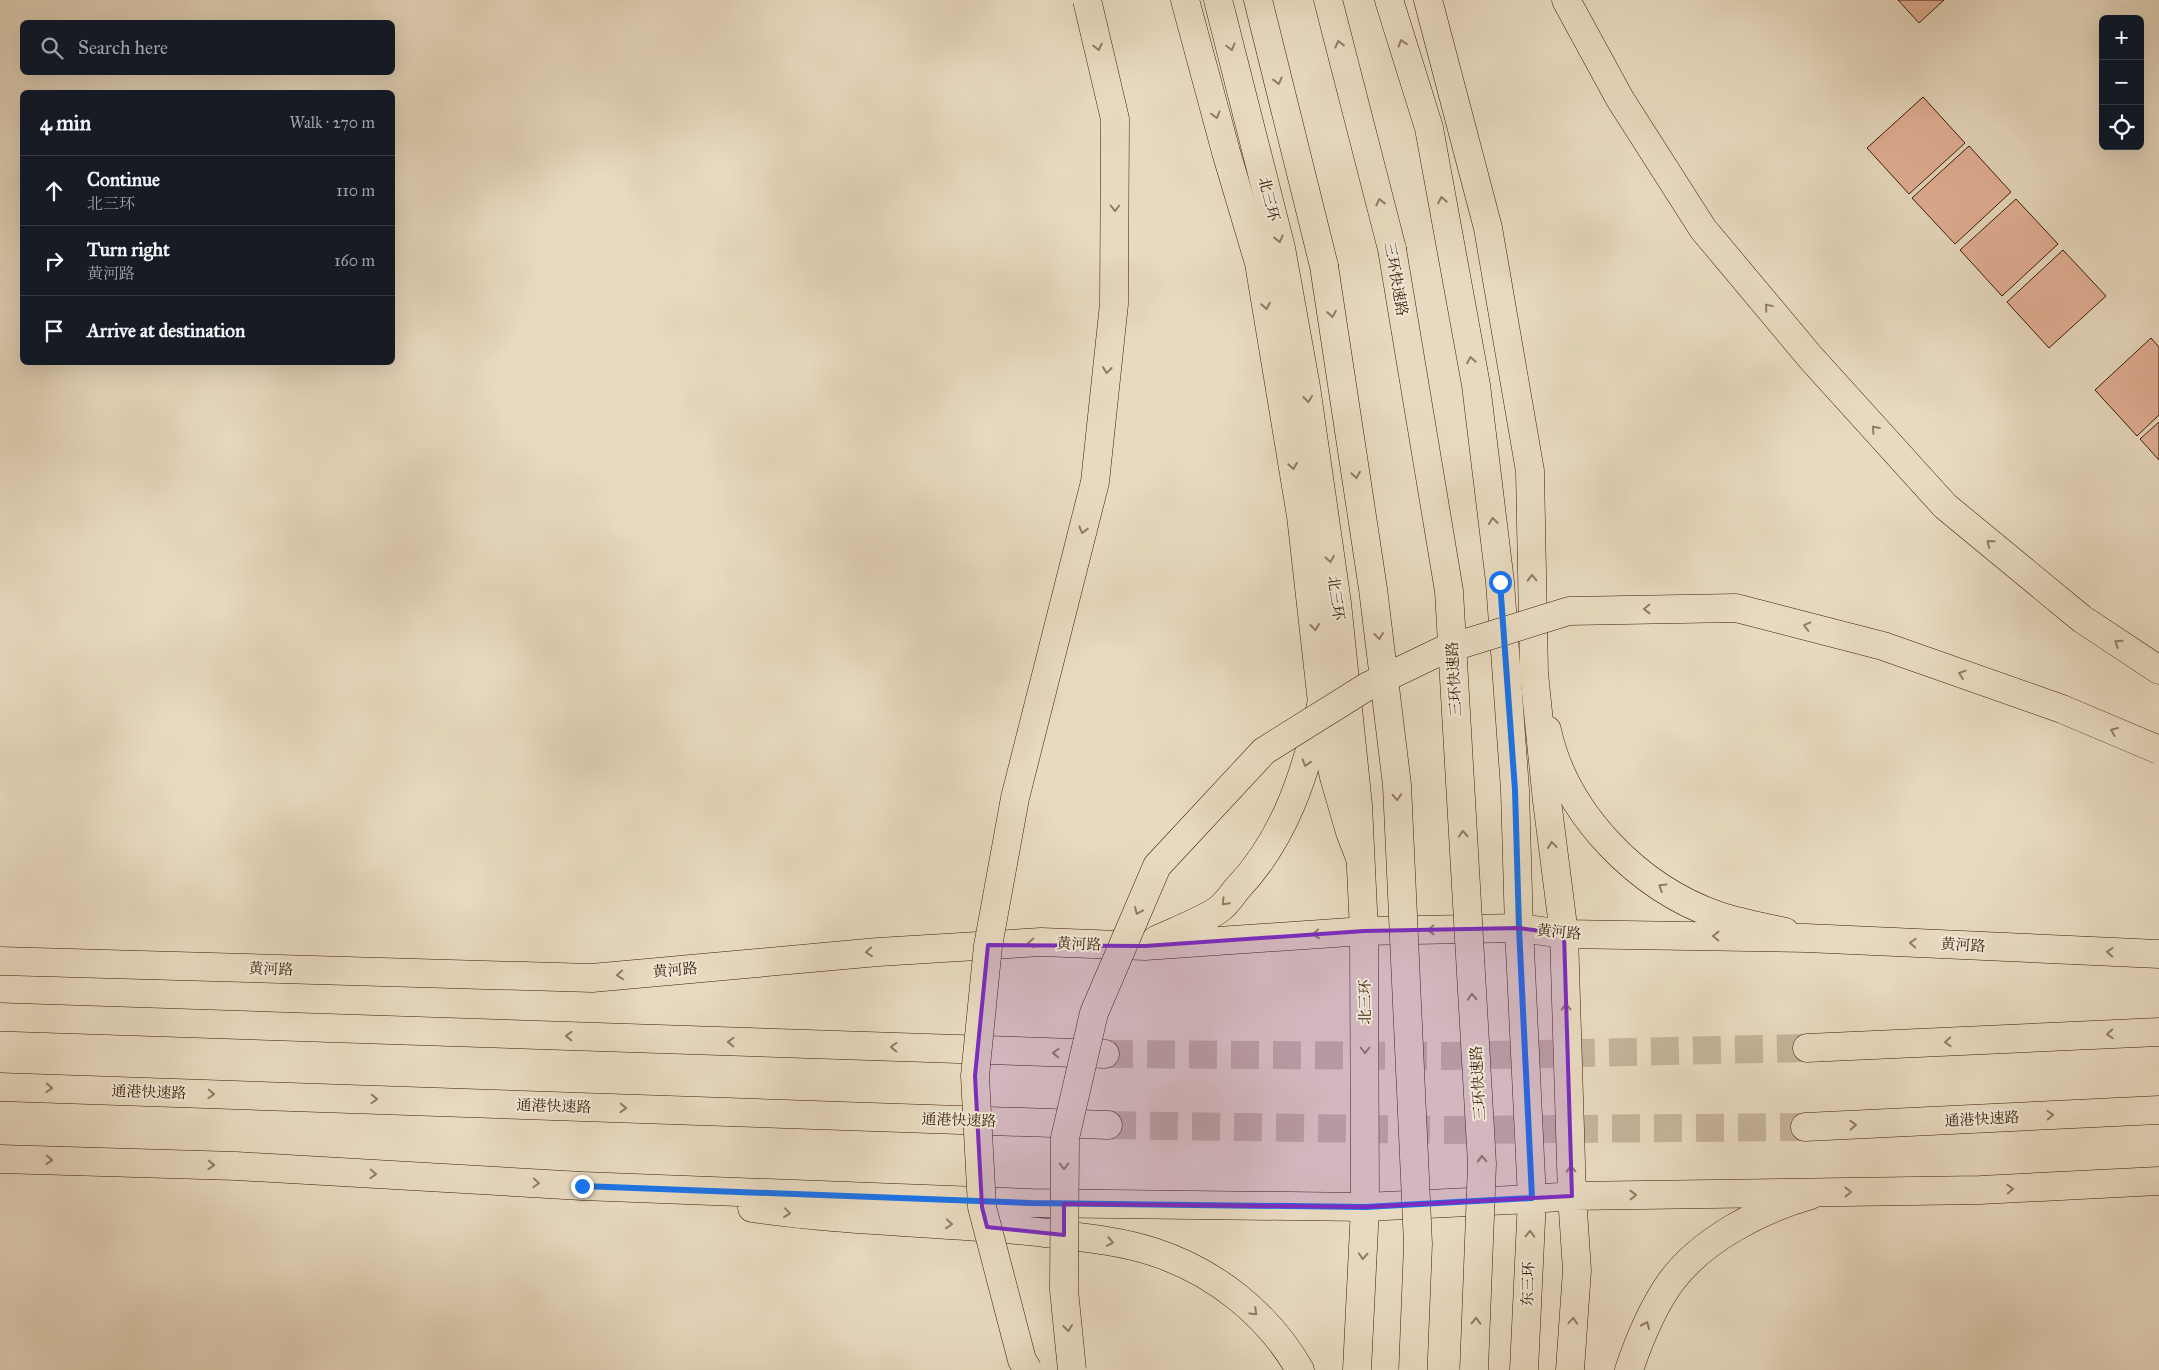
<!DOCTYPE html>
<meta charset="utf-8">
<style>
:root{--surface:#171b24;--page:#20242c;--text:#f1f3f6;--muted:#9ea1a6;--line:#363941}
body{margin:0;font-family:"IM FELL Great Primer","Noto Serif SC",serif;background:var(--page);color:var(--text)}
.controls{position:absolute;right:15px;top:15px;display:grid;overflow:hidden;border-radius:8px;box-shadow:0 5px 20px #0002}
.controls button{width:45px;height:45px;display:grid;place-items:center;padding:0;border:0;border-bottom:1px solid var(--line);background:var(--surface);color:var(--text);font:25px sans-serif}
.stop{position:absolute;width:15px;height:15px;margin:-11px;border:4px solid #1a73e8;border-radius:50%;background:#fff}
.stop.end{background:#1a73e8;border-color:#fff;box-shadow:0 1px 5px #0008}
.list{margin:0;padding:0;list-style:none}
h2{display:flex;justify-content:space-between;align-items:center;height:65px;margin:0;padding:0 20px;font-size:21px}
h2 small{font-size:16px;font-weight:400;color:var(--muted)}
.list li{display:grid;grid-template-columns:32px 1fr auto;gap:15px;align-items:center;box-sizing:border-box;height:70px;padding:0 20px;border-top:1px solid var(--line)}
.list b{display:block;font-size:19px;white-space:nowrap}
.list p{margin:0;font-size:16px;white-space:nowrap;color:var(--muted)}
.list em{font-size:16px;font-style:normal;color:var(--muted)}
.icon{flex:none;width:28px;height:28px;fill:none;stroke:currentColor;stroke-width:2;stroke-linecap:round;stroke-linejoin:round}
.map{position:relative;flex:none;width:2159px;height:1370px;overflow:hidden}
.search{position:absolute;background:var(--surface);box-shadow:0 5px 20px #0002;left:20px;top:20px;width:375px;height:55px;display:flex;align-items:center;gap:12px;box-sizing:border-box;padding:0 18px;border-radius:8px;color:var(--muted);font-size:19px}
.panel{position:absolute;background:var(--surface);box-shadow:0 5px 20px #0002;left:20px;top:90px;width:375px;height:275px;border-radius:8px}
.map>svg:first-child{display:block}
.building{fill:#e2b096;stroke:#3a1c05}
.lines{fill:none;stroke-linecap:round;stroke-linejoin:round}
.highway-tunnel{stroke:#c5b49b;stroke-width:28;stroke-dasharray:28 14;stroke-linecap:butt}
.primary-casing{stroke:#3a1c05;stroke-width:29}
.highway-casing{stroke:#3a1c05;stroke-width:29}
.primary{stroke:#e8dac0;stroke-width:28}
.highway{stroke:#e8dac0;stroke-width:28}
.highway-bridge-casing{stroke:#3a1c05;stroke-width:29;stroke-linecap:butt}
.highway-bridge{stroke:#e8dac0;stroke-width:28}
.oneway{stroke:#917b62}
.route{stroke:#1a73e8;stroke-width:6}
.marked{fill:#7b2cbf;fill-opacity:0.2;stroke:#7b2cbf;stroke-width:4;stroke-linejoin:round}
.labels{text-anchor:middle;stroke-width:4;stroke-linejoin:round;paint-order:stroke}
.street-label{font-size:15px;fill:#3a1c05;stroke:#f0e7d6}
</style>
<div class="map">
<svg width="2159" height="1370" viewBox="0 0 2159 1370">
<rect width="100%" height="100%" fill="#e8dac0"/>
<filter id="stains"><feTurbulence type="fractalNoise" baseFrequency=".004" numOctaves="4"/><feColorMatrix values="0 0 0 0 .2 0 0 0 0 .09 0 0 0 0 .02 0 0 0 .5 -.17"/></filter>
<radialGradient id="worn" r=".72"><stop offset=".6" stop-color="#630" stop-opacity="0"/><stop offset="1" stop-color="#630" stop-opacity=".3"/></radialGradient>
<path class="building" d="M1898 0H1944L1919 23Z
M1923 97 1965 143 1909 194 1867 148Z
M1969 146 2011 192 1955 244 1912 198Z
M2016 199 2058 244 2002 296 1960 250Z
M2063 250 2106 296 2049 348 2007 302Z
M2151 338 2159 347V415L2137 436 2095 390Z
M2159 422V460L2140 439Z"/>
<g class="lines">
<path class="highway-tunnel" d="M1105 1054 1447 1056 1807 1048
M1108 1125 1442 1130 1805 1127"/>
<defs>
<path id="primary" d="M1547 730C1565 814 1638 888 1719 916 1740 923 1763 927 1785 932
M1156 940C1173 932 1204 920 1218 910 1225 905 1231 897 1236 890 1285 839 1306 773 1321 705
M0 961 592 978 878 952 1041 942 1145 946 1364 931 1358 805 1337 603 1306 387 1281 248 1218 0
M0 1159 236 1166 582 1186 1031 1203 1365 1207 1532 1199 1519 928 1515 790 1500 582 1476 385 1429 128 1389 0
M752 1208C847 1222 943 1222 1038 1232 1077 1237 1117 1240 1154 1252 1215 1272 1268 1314 1300 1370
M1629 1370C1639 1340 1651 1310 1670 1283 1701 1240 1761 1209 1811 1195"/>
<path id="highway" d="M1185 0 1226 152 1259 263 1301 516 1326 738 1334 777 1350 832 1360 858
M1258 0 1324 266
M1328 0 1392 249
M1428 0 1488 228 1530 471 1534 673 1547 801 1564 934 1572 1196 1577 1270 1570 1370
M1566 0 1620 99 1703 229 1811 358 1945 506 2082 619 2159 670
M0 1017 1105 1054
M1807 1048 2159 1032
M0 1087 1108 1125
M1805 1127 2159 1110
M1357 1370 1365 1207 1364 931 1519 928 1564 934 1806 938 2159 954
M1524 1370 1532 1199 1572 1196 1980 1190 2159 1181"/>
</defs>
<use href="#primary" class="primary-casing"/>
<use href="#highway" class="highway-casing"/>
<use href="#primary" class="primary"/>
<use href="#highway" class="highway"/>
<defs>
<path id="highway-bridge" d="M1392 249 1449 591 1482 1164 1474 1370
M1324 266 1373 589 1397 785 1418 1244 1413 1370
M1028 1370 1022 1360 982 1207 975 1076 988 946 1015 798 1095 482 1114 304 1115 119 1087 0
M1072 1370 1064 1290 1065 1138 1094 1013 1157 866 1264 751 1368 686 1443 650 1569 611 1736 608 1883 646 2062 709 2159 750"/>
</defs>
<use href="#highway-bridge" class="highway-bridge-casing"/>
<use href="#highway-bridge" class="highway-bridge"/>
</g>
<defs><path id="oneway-chevron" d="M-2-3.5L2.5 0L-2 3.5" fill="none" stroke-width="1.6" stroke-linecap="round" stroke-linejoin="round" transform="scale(1.25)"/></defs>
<g class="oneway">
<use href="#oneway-chevron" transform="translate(1402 43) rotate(-107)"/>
<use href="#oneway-chevron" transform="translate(1339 44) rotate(-104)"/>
<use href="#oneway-chevron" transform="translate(1098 47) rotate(77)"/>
<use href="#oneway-chevron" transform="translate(1231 47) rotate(75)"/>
<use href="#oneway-chevron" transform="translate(1278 81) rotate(76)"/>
<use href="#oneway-chevron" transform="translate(1216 115) rotate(75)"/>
<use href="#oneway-chevron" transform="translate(1442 200) rotate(-100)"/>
<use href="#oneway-chevron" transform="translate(1380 202) rotate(-104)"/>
<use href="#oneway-chevron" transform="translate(1115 208) rotate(90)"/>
<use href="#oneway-chevron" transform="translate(1279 239) rotate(76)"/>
<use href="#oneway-chevron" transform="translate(1266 306) rotate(80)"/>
<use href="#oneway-chevron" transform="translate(1768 307) rotate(-130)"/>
<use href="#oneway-chevron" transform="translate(1332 314) rotate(81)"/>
<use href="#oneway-chevron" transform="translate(1471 360) rotate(-100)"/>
<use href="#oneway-chevron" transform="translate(1107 370) rotate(96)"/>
<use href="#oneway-chevron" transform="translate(1308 399) rotate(83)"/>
<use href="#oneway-chevron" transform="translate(1875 429) rotate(-132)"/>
<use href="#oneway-chevron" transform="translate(1293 466) rotate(81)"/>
<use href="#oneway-chevron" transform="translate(1356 475) rotate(81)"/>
<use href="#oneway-chevron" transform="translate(1493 521) rotate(-97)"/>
<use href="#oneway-chevron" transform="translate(1083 530) rotate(104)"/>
<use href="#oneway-chevron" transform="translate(1990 543) rotate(-141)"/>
<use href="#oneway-chevron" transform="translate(1330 559) rotate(81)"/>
<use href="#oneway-chevron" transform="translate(1532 578) rotate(-91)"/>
<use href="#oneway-chevron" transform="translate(1647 609) rotate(179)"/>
<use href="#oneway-chevron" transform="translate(1807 626) rotate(-165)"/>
<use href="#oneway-chevron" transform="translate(1315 627) rotate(84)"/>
<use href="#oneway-chevron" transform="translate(1379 636) rotate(83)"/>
<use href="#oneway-chevron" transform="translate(2118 643) rotate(-146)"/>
<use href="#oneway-chevron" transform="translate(1962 674) rotate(-161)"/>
<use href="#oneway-chevron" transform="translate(2114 731) rotate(-157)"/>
<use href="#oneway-chevron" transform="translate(1306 763) rotate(107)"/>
<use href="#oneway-chevron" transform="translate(1397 797) rotate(87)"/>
<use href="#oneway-chevron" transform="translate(1463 834) rotate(-93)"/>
<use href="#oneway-chevron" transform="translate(1552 845) rotate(-97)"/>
<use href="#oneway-chevron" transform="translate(1662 887) rotate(-148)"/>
<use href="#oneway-chevron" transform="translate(1225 902) rotate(133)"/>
<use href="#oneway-chevron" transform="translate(1138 911) rotate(113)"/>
<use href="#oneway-chevron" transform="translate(1431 930) rotate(179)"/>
<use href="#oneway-chevron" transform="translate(1316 934) rotate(176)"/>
<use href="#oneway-chevron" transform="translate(1716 936) rotate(-179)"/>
<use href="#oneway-chevron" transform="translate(1031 943) rotate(177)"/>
<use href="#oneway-chevron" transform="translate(1913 943) rotate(-177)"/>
<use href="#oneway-chevron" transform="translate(869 952) rotate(175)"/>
<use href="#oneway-chevron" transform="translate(2110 952) rotate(-177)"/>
<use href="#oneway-chevron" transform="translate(620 975) rotate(175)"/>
<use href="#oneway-chevron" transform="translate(1472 997) rotate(-93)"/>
<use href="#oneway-chevron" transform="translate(1566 1007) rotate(-92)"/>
<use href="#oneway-chevron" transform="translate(2110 1034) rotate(177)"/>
<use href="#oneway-chevron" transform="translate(569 1036) rotate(-178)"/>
<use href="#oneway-chevron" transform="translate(731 1042) rotate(-178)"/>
<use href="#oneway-chevron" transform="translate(1948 1042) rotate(177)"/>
<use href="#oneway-chevron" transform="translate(894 1047) rotate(-178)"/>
<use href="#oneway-chevron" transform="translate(1365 1050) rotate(90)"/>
<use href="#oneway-chevron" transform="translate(1056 1053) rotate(-178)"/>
<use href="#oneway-chevron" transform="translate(49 1088) rotate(2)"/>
<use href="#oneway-chevron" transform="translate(211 1094) rotate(2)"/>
<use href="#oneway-chevron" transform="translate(374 1099) rotate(2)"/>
<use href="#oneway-chevron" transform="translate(623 1108) rotate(2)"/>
<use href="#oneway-chevron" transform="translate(2050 1115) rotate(-3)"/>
<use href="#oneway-chevron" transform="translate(1853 1125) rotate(-3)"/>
<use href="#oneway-chevron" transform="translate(1482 1159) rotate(-92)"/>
<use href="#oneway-chevron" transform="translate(49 1160) rotate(2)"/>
<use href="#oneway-chevron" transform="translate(211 1165) rotate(2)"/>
<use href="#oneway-chevron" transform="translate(1064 1166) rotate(90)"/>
<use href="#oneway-chevron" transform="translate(1571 1169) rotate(-92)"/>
<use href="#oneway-chevron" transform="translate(373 1174) rotate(3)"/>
<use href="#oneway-chevron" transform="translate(536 1183) rotate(3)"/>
<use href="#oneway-chevron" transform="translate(2010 1189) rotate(-3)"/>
<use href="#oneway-chevron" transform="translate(1848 1192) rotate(-1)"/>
<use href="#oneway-chevron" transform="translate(1633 1195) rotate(-1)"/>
<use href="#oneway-chevron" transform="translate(787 1213) rotate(7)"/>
<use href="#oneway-chevron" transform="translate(949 1224) rotate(5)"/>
<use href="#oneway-chevron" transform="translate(1530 1234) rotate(-88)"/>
<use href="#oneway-chevron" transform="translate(1110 1242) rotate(11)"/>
<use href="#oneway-chevron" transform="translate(1363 1256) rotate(93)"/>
<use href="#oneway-chevron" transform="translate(1254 1312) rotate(44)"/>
<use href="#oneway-chevron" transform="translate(1476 1321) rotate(-88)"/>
<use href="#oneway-chevron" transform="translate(1573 1321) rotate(-86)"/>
<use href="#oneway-chevron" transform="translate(1646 1325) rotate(-66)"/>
<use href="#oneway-chevron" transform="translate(1068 1328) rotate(84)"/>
</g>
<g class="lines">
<path class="route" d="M582 1186 1031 1203 1365 1207 1532 1198 1519 928 1515 790 1500 582"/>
</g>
<path class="marked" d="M1519 928 1564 934 1572 1196 1365 1207 1064 1204V1235L987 1227 982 1207 975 1076 988 945 1145 946 1364 931Z"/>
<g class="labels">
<g class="street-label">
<text transform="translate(1269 199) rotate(76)" y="5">北三环</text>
<text transform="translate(1396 279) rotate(80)" y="5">三环快速路</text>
<text transform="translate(1336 598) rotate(82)" y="5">北三环</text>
<text transform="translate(1454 679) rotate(-93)" y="5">三环快速路</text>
<text transform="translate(1559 932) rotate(5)" y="5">黄河路</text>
<text transform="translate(1079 944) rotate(2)" y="5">黄河路</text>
<text transform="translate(1963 945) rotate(3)" y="5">黄河路</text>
<text transform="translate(271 969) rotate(2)" y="5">黄河路</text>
<text transform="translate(675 970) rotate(-5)" y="5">黄河路</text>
<text transform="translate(1365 1002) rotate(-90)" y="5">北三环</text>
<text transform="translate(1478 1083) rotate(-93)" y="5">三环快速路</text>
<text transform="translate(149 1092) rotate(2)" y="5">通港快速路</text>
<text transform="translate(554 1106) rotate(2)" y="5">通港快速路</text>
<text transform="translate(1982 1119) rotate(-3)" y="5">通港快速路</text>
<text transform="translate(959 1120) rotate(2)" y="5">通港快速路</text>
<text transform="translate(1528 1284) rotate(-88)" y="5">东三环</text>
</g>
</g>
<rect width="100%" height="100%" filter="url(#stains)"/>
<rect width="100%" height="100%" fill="url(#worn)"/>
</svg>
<div class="controls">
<button>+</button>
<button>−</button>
<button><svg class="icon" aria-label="locate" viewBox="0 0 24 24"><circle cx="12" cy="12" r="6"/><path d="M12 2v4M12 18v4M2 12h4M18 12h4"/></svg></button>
</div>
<div class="stop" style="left:1500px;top:582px"></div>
<div class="stop end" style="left:582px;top:1186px"></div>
<div class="search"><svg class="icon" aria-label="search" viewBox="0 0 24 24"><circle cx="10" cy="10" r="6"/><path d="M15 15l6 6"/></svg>Search here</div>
<section class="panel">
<h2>4 min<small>Walk · 270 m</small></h2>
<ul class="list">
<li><svg class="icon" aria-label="ahead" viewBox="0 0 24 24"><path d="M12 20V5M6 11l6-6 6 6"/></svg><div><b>Continue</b><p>北三环</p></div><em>110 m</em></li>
<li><svg class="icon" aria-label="right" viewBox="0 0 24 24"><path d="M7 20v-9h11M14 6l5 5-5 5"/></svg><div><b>Turn right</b><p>黄河路</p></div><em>160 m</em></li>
<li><svg class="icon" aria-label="arrive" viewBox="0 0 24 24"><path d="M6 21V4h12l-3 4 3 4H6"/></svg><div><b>Arrive at destination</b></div></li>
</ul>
</section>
</div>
